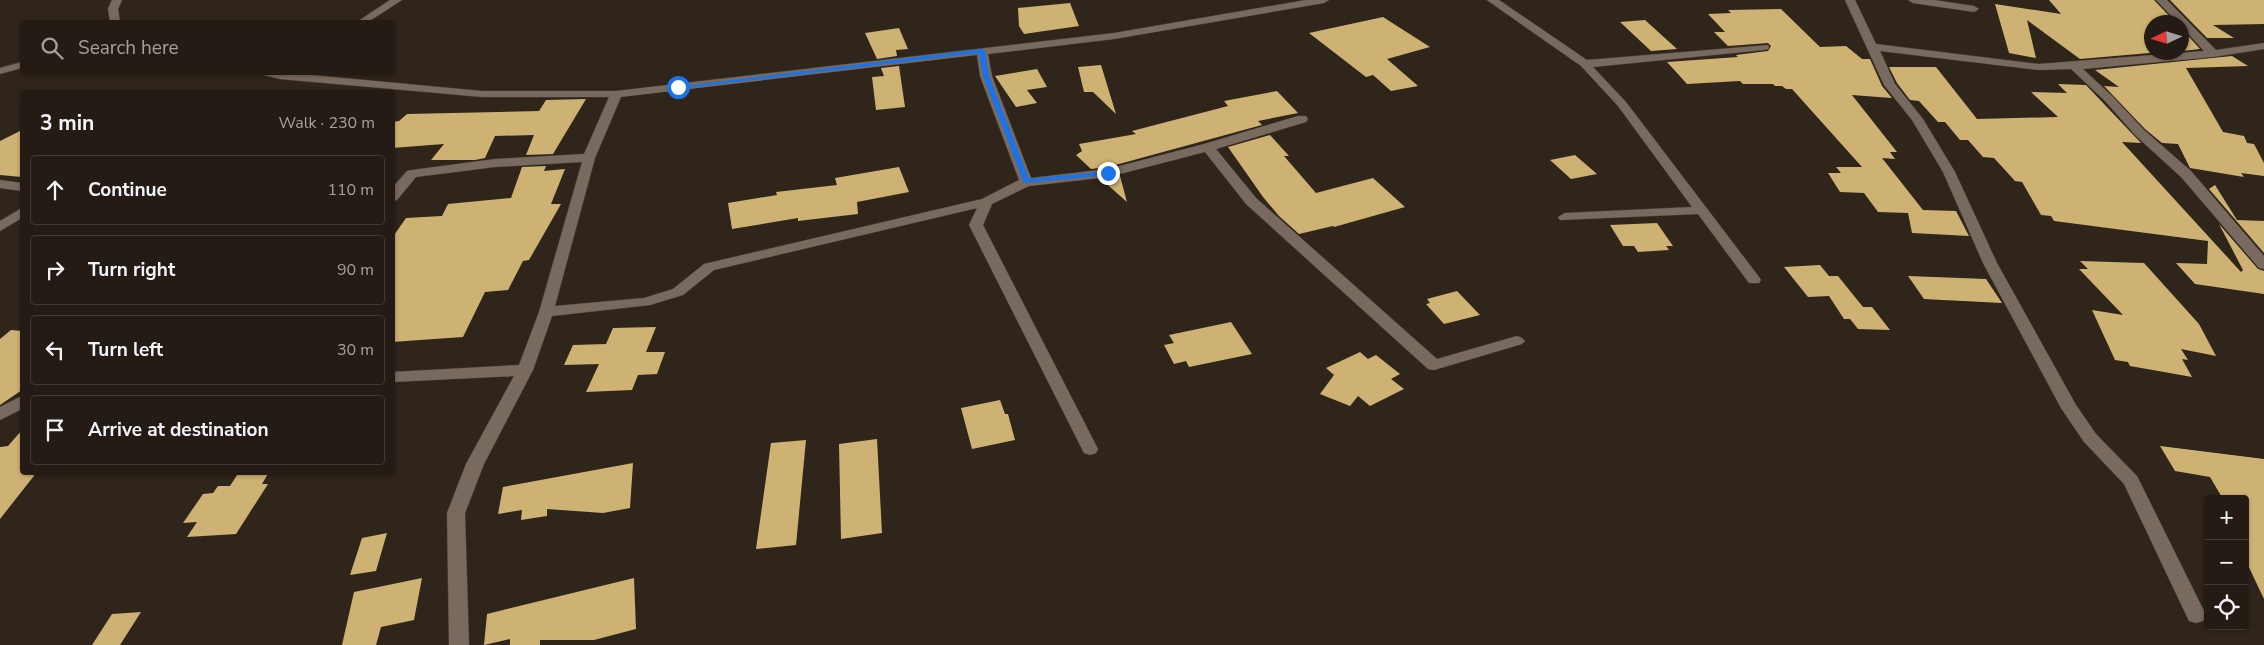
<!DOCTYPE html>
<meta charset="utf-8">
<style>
:root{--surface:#241c14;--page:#302922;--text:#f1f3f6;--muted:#a3a1a0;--line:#413a34}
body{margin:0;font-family:"Nunito Sans",sans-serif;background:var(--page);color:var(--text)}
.controls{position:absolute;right:15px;bottom:15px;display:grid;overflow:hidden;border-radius:5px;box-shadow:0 1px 4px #0004}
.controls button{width:45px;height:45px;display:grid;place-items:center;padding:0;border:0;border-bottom:1px solid var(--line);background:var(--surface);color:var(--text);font:25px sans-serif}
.compass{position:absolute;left:2144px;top:15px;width:45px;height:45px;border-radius:50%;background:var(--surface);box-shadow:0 1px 4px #0004;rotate:266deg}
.stop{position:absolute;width:15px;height:15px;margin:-11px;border:4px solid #1a73e8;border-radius:50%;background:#fff}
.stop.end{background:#1a73e8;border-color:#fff;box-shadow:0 1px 5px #0008}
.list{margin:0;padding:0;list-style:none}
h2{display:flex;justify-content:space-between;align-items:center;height:65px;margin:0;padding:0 20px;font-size:21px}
h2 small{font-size:16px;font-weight:400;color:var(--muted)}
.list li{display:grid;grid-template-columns:32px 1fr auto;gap:15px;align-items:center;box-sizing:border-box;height:70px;margin:0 10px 10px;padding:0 10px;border:1px solid var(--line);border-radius:5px}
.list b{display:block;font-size:19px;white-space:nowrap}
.list em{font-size:16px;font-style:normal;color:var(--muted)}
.icon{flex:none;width:28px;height:28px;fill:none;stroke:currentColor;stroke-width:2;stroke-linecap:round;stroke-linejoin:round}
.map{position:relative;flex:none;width:2264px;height:645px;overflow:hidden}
.search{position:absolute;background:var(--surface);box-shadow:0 1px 4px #0004;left:20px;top:20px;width:375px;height:55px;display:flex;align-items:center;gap:12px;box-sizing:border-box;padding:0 18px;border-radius:5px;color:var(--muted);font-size:19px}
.panel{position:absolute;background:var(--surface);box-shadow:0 1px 4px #0004;left:20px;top:90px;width:375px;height:385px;border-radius:5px}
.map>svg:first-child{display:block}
.building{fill:#ceb273}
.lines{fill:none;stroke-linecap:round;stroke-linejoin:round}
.minor-casing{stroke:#4a4038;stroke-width:1}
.minor{fill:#786a5f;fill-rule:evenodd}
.route{fill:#1a73e8}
</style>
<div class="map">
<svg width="2264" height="645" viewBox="0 0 2264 645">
<rect width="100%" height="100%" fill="#30251b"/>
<path class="building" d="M2049 0H2154L2175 22H2152V52H2161L2080 59 2027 20 2036 58 2009 53 1995 4 2061 14Z
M2170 0H2264V24L2213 25 2234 38H2207Z
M1070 3 1079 26 1024 34 1019 26 1018 8Z
M1781 9 1820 47 1846 46 1862 59H1870L1882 86 1892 98 1852 95 1897 152H1890L1895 159 1882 158 1923 210 1956 211 1969 236 1912 233 1908 213 1878 212 1864 193 1840 192 1828 173H1841L1836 167H1862L1792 89H1786L1782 86H1775L1773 84H1743L1740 81 1687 84 1667 62 1738 57 1736 55 1768 51 1771 46 1768 43 1728 46 1714 32H1725L1708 14 1731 13 1728 10Z
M1383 17 1430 47 1387 59 1418 86 1391 91 1373 75 1366 77 1309 33Z
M1645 20 1677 49 1651 51 1620 22Z
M899 28 908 49 896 50 897 56 877 59 865 33Z
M2182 29 2200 49 2182 51Z
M2232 56 2248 66 2186 68 2223 132 2244 136 2247 143 2254 144 2264 163V176L2241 173 2244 177 2190 168 2178 144 2162 143 2145 129 2104 86 2119 87 2095 70Z
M1101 65 1116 114 1093 92H1084L1078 67Z
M899 66 905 107 876 110 872 77 884 76 881 68Z
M1889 67H1936L1977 119 2058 117 2031 92 2067 93 2058 84 2086 85 2141 143 2122 142 2241 272 2243 270 2219 224 2258 269 2264 271V294L2195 284 2176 263 2207 264 2208 241 2054 221 2051 216 2041 215 2022 182 2015 181 1994 158 1983 157 1968 140H1960L1945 122H1938L1919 101 1910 100 1897 83Z
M1037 69 1047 87 1027 90 1037 103 1016 107 995 76Z
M1277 91 1298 113 1258 121 1262 125 1108 167 1091 169 1076 155 1082 151 1079 144 1136 134 1132 131 1228 106 1224 101Z
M586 99 553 154 526 155 534 135 495 136 485 158 475 160H431L444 144 392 148V122L399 121 407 114 539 111 546 100Z
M22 130V177L0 175V141Z
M1270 135 1289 156H1284L1316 193 1373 178 1405 207 1334 227 1333 226 1299 234 1279 216 1263 197 1228 147Z
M1575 155 1597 174 1571 179 1550 160Z
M546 166 544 171 565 169 551 204H561L529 260 523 261 508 290 485 292 463 337 392 342V238L406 218 442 216 448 204 511 198 522 167Z
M899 167 909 192 857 202 858 214 798 221V218L732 229 728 203 777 195 776 192 837 185 835 178Z
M1120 176 1127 202 1102 180Z
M2215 185 2237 220 2264 221V253L2209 189Z
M1657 223 1673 246H1666L1669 250 1638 252 1634 246H1623L1610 225Z
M2080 261 2144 263 2199 324 2216 356 2181 349 2188 360 2182 359 2192 377 2130 366 2128 362 2115 360 2092 310 2123 315 2079 269H2088Z
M1820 265 1829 276H1838L1863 307H1872L1890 330 1858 329 1850 319H1844L1829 296 1808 297 1784 267Z
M1908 276 1986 279 2002 303 1924 299Z
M1457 291 1480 315 1444 324 1426 304 1430 303 1427 299Z
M1231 322 1252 354 1189 367 1186 361 1174 364 1164 345 1174 343 1169 335Z
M656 327 646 352H665L657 374 638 375 632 390 586 392 599 364 564 365 573 345 606 344 613 328Z
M11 330 22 331V390L0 405V339Z
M1360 352 1368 359 1376 355 1400 374 1391 379 1404 389 1370 406 1358 396 1350 406 1320 394 1334 375 1326 368Z
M1000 400 1005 414H1008L1015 440 972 449 961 408Z
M22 430V472H37L0 519V447L8 446Z
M877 439 882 533 841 539 839 444Z
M806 440 796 545 756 549 771 443Z
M2160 446 2264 459V599L2245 559V499H2223L2210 477 2175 471Z
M633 463 630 508 603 513 547 509V516L521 520 522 510 498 514 503 487Z
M239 472H269L262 484H268L236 534 187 537 197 522 183 523 203 494 213 493 218 486H230Z
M387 533 376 571 350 575 362 538Z
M422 578 414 620 381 627 376 645H342L354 592Z
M634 578 636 629 594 640H540V645H510V639L484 645 487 614Z
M141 612 120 645H92L112 614Z"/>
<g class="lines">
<defs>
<path id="minor" d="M112 0H122L118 9 120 22H110L108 9Z
M390 0H402L368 22H357Z
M1306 0H1329L1324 3 1114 39 988 54 992 76 1031 178 1108 169 1204 144 1298 116H1306L1308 119 1306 122 1216 149 1256 198 1437 359 1517 336 1522 338 1525 341 1522 344 1434 370 1428 369 1246 204 1205 152 1108 177 1029 186 992 204 983 225 1098 449 1096 453 1090 455 1084 453 1082 449 969 225 977 208 714 270 683 295 650 305 552 316 533 370 484 464 465 513 469 645H449L447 513 466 464 514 376 392 382V372L519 365 539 312 582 162 495 167 416 177 397 200 392 201V188L407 171 412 170 495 159 584 154 609 97H482L280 79 252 72H279L482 91H616L1114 33ZM977 55 980 76 1019 180 982 199 704 264 673 289 644 298 555 306 595 158 621 97Z
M1487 0H1499L1587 60 1768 45 1769 47 1768 49 1764 50 1593 67 1626 102 1759 277 1761 280 1759 283H1749L1698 214 1560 220 1558 217 1565 213 1692 207 1618 106 1581 66Z
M1845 0H1855L1876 44 2039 64 2204 51 2182 27V22H2177L2156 0H2167L2216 50 2264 43V49L2213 57 2083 69 2113 97 2144 130 2191 171 2264 256V269L2259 268 2181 177 2136 136 2105 101 2071 69 2039 70 1880 51 1895 84 1923 119 1955 172 1997 263 2076 405 2096 434 2137 476 2206 615 2203 621 2196 623 2189 621 2124 484 2084 442 2061 408 1983 263 1943 172 1912 120 1884 85Z
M1908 0H1934L1974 6 1979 9 1974 12 1913 3Z
M22 62V68L0 74V68Z
M0 180 22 183V191L0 188Z
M22 208V218L0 231V221Z
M22 396V409L0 420V407Z"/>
</defs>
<use href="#minor" class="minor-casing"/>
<use href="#minor" class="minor"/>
</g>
<path class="route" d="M982 49 985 51 989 76 1029 179 1108 171 1111 173 1110 175 1024 183 983 76 979 53 678 89 675 87Z"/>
</svg>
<div class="controls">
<button>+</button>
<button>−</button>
<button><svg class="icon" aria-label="locate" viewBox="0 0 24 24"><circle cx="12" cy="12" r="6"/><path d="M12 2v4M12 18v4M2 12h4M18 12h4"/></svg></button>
</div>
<svg class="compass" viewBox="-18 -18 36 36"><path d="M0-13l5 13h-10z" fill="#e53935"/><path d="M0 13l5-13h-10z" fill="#a3a1a0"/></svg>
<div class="stop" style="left:678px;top:87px"></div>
<div class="stop end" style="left:1108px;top:173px"></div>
<div class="search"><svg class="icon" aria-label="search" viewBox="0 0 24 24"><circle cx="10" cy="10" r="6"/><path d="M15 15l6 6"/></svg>Search here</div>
<section class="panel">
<h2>3 min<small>Walk · 230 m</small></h2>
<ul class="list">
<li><svg class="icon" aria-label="ahead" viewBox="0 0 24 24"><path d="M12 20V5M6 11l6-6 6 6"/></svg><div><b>Continue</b></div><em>110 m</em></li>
<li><svg class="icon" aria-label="right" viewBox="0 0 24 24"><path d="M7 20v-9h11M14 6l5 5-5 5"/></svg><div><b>Turn right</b></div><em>90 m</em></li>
<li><svg class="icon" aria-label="left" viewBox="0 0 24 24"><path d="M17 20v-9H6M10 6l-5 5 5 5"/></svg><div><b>Turn left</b></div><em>30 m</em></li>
<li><svg class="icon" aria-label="arrive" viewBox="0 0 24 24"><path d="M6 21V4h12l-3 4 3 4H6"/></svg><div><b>Arrive at destination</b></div></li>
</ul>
</section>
</div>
